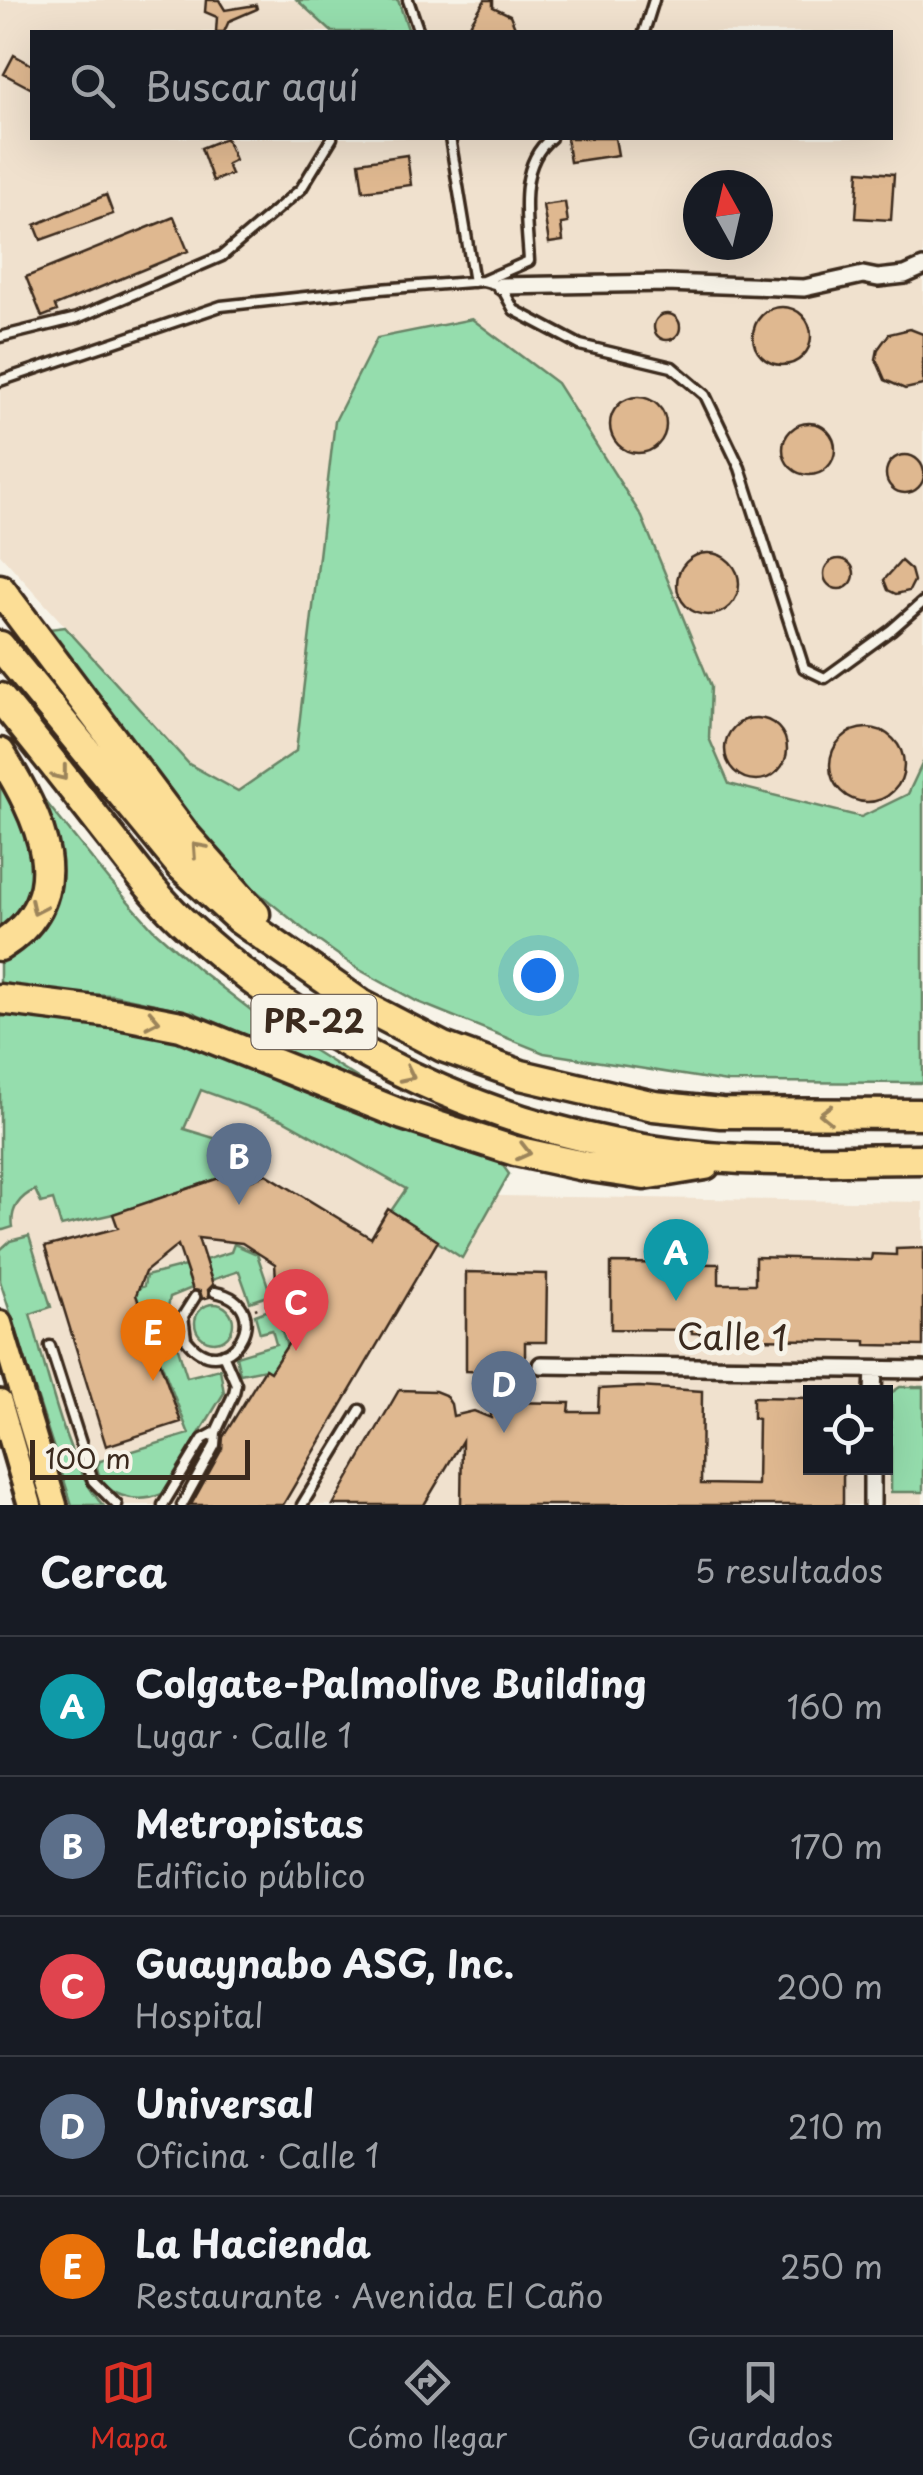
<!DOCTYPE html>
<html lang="es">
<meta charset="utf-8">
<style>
:root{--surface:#171b24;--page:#242831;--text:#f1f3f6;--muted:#9ea1a6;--line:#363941;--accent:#d93025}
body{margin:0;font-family:"Playpen Sans",sans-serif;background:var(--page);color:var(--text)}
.controls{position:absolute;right:30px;bottom:30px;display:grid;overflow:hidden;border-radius:0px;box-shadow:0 10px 40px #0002}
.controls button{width:90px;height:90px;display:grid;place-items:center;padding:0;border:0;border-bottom:2px solid var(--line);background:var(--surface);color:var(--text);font:50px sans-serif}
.compass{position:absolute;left:683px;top:170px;width:90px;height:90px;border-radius:50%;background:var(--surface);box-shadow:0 10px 40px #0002;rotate:352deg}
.scale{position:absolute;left:30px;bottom:25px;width:220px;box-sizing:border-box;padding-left:10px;border:5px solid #3b2a1e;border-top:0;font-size:28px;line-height:35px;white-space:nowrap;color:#3b2a1e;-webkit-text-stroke:8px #f7f3e8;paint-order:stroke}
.you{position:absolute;left:538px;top:975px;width:35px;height:35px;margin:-25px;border:8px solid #fff;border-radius:50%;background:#1a73e8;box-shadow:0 0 0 15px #1a73e833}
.badge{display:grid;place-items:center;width:65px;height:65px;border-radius:50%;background:var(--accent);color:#fff;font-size:32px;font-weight:700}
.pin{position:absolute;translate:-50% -82px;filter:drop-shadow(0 2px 5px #0008)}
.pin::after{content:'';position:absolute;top:52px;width:35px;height:30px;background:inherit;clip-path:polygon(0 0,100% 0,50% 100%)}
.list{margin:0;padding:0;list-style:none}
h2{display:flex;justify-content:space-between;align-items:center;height:130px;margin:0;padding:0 40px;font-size:42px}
h2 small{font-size:32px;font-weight:400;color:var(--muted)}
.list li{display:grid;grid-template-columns:65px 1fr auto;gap:30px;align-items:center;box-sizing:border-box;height:140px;padding:0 40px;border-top:2px solid var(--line)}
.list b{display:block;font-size:38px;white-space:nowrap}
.list p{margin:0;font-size:32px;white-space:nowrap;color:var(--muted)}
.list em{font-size:32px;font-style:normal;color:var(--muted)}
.icon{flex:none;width:55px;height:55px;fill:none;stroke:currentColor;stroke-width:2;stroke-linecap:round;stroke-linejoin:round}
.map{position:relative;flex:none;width:923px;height:1505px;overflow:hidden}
.search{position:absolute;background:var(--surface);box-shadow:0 10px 40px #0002;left:30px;right:30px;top:30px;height:110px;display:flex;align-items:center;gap:25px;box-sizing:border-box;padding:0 35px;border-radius:0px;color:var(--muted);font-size:38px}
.sheet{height:830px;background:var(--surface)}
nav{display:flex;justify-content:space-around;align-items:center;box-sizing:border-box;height:140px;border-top:2px solid var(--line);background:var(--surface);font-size:28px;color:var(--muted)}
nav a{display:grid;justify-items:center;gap:5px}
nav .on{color:var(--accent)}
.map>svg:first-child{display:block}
.built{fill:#f0e1ce;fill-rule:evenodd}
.green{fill:#95ddad;stroke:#688466;stroke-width:2.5}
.building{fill:#dfb890;stroke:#3b2a1e;stroke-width:2.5}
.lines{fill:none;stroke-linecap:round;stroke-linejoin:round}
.lane-casing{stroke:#3b2a1e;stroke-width:15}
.street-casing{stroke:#3b2a1e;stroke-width:22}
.primary-casing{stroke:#3b2a1e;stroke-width:30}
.highway-casing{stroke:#3b2a1e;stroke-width:35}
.path{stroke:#3b2a1e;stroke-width:2.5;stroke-dasharray:2.5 8;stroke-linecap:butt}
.lane{stroke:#f7f3e8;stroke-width:8}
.street{stroke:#f7f3e8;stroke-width:15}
.primary{stroke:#fcde96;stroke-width:22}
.highway{stroke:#fcde96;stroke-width:28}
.oneway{stroke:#9c845a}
.labels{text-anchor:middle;stroke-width:10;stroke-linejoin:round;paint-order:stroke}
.shield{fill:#f7f3e8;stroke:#73665b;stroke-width:2.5}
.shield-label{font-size:32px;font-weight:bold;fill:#3b2a1e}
.street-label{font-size:35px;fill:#3b2a1e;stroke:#f7f3e8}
</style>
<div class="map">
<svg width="923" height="1505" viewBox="0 0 923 1505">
<rect width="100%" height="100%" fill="#f7f3e8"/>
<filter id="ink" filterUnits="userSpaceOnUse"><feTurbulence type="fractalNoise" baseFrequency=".01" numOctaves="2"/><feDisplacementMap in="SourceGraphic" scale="20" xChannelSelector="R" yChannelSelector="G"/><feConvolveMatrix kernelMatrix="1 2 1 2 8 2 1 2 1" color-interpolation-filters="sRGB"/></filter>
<g filter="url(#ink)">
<path class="built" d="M0 0H923V761L909 794 861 817 729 784 709 738 711 686 335 421 296 750 239 791 189 764 0 554ZM32 32H890V138H32ZM698 185H758V245H698Z
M0 1037 179 1054 500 1196 923 1202V1505H81L0 1255ZM810 1392H886V1468H810Z"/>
<path class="green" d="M297 0H398L409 32H332Z
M472 319 557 383 642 517 711 686 709 738 729 784 861 817 908 794 923 762V1083L727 1082 544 1053 418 1002 358 969 313 937 217 859 49 629 65 627 189 764 238 791 296 751 335 421 377 338Z
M0 764 34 832 36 893 0 935Z
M33 786 110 881 153 929 198 969 256 1014 383 1094 192 1012 113 995 55 993 0 987V953L44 912Z
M28 1013 182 1037 493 1152 509 1174 462 1258 391 1211 406 1189 283 1120 201 1090 184 1129 257 1151 251 1162 260 1167 261 1176 235 1185 231 1174 113 1214 61 1226 53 1200 41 1203 35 1190C19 1197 10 1210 13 1227L0 1231V1017Z
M29 1236 51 1307 30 1314C46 1366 67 1468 103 1505H72L0 1281V1250L10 1241Z
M234 1244 257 1254 271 1295 250 1302 239 1271 212 1280 205 1260 231 1252Z
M185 1266 192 1288 170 1297 168 1307 173 1327 150 1335 136 1295 138 1289 144 1286 146 1276Z
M195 1323a19 19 0 1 1 38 0a19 19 0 1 1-38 0Z
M274 1308 287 1346 270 1372 265 1369 240 1374 236 1356 276 1344 272 1330 260 1333 255 1315Z
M176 1342 187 1377 220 1369 224 1393 162 1494C136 1505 102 1496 97 1467L100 1461 189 1434 156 1350Z
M900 1387H923V1492H891V1393Z"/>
<path class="building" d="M206 0H219L225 10 256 5 257 9 229 21 224 32H216L217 17 205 12Z
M485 0H493V7L510 15 517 32H465Z
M14 55 32 65V89L4 74Z
M226 138 235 160 227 164 231 174 213 181 201 148Z
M566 138H615L618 155 570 162Z
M407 155 411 185 363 191 359 162Z
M859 171 894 174 891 220 856 218Z
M106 195 113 214 41 240 35 225Z
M565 202 568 223 561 224 563 241 549 243 543 205Z
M174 217 188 251 55 306 57 311 42 317 26 277Z
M753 336a29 29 0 1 1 58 0a29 29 0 1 1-58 0Z
M654 327a13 13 0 1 1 26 0a13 13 0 1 1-26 0Z
M910 329 923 334V385L905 389 885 380 876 359 878 349 889 334Z
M610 425a28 28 0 1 1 56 0a28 28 0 1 1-56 0Z
M783 449a26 26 0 1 1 52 0a26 26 0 1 1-52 0Z
M886 474a19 19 0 1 1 38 0a19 19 0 1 1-38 0Z
M677 584a31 31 0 1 1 62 0a31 31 0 1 1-62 0Z
M824 574a15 15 0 1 1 30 0a15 15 0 1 1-30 0Z
M901 561 911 570 914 581 909 591 896 594 888 590 884 580Z
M725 749a31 31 0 1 1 62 0a31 31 0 1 1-62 0Z
M830 765a37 37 0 1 1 74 0a37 37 0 1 1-74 0Z
M231 1174 235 1185 266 1174 371 1238 388 1209 438 1241 283 1505H191L222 1449 223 1437 265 1369 270 1372 294 1335 276 1279 275 1264 242 1243 198 1238 213 1285 208 1290 209 1297 202 1299 200 1291 193 1290 178 1245 145 1272 136 1295 181 1422 106 1446 45 1247 118 1228 113 1214Z
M923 1248V1346L866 1345V1341L755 1339 754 1327 719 1328V1334L692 1333V1330L611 1329V1263L719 1264V1284H755V1257L871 1260 872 1254 896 1255V1249Z
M466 1272 547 1274 546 1342H525V1373L466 1371Z
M639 1387 702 1391 701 1484 757 1485 758 1419 753 1418V1397L810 1398V1468H843V1505H461L462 1441 424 1505H333L399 1390 435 1391 445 1395 451 1404 453 1416 474 1411 491 1418V1402L570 1403 569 1412H598L599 1389Z"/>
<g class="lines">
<defs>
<path id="lane" d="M408 0 419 32
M644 32 654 0
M450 138 474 282
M483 281 501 286 514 310 580 345 672 367 705 395 740 468 804 668 825 678 891 630 923 602
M0 337 77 318 222 256 301 189 332 138
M0 381 221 306 380 289 483 281 529 261C527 221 516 166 551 138
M195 1297 183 1316 186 1339C226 1392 281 1305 215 1292
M50 1346 93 1481 117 1505
M163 1505 203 1439 216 1432
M182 1505 215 1445 216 1432 234 1393 236 1384 223 1354
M302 1505 360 1410"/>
<path id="street" d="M501 286 666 283 804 288 863 275 878 278 905 275 923 267
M541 1365 923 1370
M873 1392 874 1370
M872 1505V1468"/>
<path id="primary" d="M0 1323 55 1505
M0 1402 30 1505"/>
<path id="highway" d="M0 589 184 834 255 914
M0 646 181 866 239 919 362 1005 443 1047 521 1075 654 1106 721 1113 923 1114
M0 698C39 745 76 793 113 840 135 868 156 897 182 921 335 1063 532 1149 741 1159 802 1162 863 1159 923 1159
M0 753C39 817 81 895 0 946
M0 999 119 1014 181 1026 403 1115 515 1151 584 1166 644 1175 705 1165"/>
</defs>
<use href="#lane" class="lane-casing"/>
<use href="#street" class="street-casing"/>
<use href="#primary" class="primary-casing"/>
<use href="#highway" class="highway-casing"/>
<path class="path" d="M255 1309 282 1299
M147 1344 174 1335"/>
<use href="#lane" class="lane"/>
<use href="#street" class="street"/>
<use href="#primary" class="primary"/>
<use href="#highway" class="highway"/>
</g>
<defs><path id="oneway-chevron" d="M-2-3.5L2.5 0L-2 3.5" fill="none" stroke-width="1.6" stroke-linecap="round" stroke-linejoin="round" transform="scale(2.5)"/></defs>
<g class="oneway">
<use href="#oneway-chevron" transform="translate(61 774) rotate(52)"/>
<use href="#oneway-chevron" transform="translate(198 849) rotate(-132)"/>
<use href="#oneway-chevron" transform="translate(37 908) rotate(115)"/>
<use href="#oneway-chevron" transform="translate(153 1020) rotate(11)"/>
<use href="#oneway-chevron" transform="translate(408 1075) rotate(26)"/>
<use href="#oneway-chevron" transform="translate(826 1114) rotate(-179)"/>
<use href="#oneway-chevron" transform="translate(524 1152) rotate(14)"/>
</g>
</g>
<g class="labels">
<rect class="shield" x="251.5" y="995" width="125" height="54" rx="8"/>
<g class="shield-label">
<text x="314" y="1033">PR-22</text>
</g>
<g class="street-label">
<text transform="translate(732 1338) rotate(1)" y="12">Calle 1</text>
</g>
</g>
</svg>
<div class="controls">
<button><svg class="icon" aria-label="locate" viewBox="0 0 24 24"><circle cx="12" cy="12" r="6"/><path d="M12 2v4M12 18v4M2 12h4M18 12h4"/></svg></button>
</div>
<svg class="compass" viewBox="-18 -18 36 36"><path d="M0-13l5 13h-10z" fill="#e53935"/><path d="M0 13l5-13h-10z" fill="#9ea1a6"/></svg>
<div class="scale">100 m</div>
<div class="you"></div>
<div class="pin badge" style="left:676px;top:1301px;background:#0f9aa8">A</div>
<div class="pin badge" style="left:239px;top:1205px;background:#5c6f8a">B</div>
<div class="pin badge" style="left:296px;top:1351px;background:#e0444e">C</div>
<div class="pin badge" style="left:504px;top:1433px;background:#5c6f8a">D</div>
<div class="pin badge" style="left:153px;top:1381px;background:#e8710a">E</div>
<div class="search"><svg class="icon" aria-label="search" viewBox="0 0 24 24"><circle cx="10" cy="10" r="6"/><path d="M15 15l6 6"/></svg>Buscar aquí</div>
</div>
<section class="sheet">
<h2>Cerca<small>5 resultados</small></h2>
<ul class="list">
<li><span class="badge" style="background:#0f9aa8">A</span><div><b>Colgate-Palmolive Building</b><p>Lugar · Calle 1</p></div><em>160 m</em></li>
<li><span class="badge" style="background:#5c6f8a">B</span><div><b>Metropistas</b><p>Edificio público</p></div><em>170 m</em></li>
<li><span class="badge" style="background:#e0444e">C</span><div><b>Guaynabo ASG, Inc.</b><p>Hospital</p></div><em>200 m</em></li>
<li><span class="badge" style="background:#5c6f8a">D</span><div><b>Universal</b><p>Oficina · Calle 1</p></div><em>210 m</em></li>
<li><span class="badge" style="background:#e8710a">E</span><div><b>La Hacienda</b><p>Restaurante · Avenida El Caño</p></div><em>250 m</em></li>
</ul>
</section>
<nav>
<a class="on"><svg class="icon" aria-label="map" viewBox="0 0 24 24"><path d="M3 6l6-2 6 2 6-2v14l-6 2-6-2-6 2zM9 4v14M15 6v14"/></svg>Mapa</a>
<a><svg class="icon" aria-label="directions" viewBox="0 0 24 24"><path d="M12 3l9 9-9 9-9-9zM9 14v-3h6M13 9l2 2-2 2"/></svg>Cómo llegar</a>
<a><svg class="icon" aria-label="saved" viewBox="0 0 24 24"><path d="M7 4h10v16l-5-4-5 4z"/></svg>Guardados</a>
</nav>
